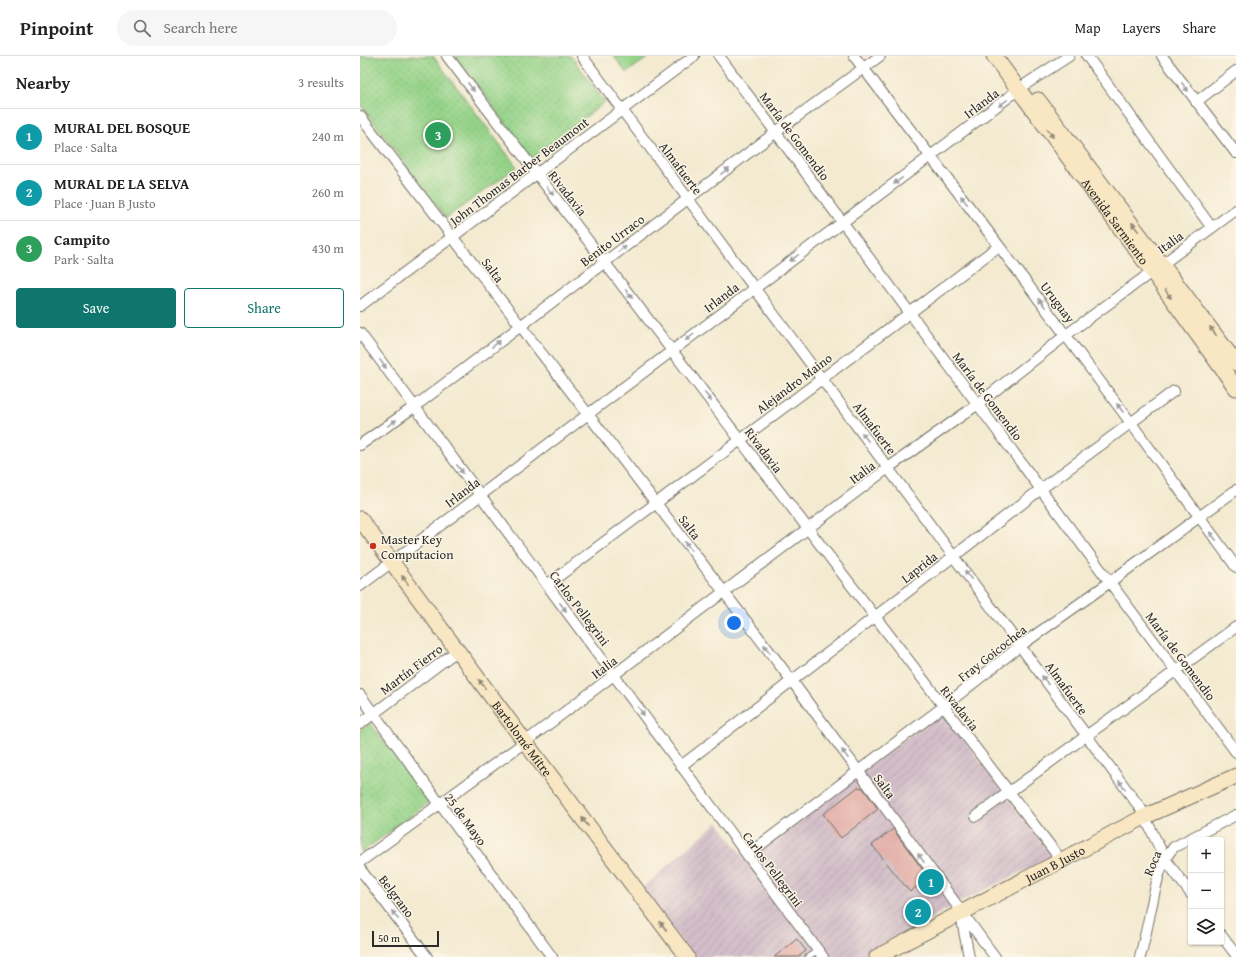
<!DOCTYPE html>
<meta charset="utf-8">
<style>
:root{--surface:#fff;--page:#f6f6f6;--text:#222;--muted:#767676;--line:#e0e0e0;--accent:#0f766e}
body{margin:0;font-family:"Gentium Book Plus",serif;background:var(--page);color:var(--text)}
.controls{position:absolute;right:12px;bottom:12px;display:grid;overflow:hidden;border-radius:4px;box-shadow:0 1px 3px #0004}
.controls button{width:36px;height:36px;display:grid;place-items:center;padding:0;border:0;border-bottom:1px solid var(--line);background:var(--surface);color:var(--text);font:20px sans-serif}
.scale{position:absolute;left:12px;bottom:10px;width:67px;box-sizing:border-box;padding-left:4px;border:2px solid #2b2b2b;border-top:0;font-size:11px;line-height:14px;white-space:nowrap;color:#2b2b2b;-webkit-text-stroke:3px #fcf5e5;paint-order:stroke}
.you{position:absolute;left:374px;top:567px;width:14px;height:14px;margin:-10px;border:3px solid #fff;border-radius:50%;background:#1a73e8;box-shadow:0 0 0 6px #1a73e833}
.badge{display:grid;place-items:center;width:26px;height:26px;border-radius:50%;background:var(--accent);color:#fff;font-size:13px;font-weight:700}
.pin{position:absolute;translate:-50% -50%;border:2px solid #fff;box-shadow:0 1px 4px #0006}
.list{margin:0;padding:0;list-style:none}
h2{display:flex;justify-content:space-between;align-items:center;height:52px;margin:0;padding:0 16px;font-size:17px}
h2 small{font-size:13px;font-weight:400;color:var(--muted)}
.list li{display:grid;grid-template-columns:26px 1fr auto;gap:12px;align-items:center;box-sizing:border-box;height:56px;padding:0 16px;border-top:1px solid var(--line)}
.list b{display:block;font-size:15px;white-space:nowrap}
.list p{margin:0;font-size:13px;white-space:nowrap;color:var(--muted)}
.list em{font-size:13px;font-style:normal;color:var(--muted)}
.actions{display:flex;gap:8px;padding:12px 16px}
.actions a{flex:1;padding:9px 0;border:1px solid var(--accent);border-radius:4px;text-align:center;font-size:14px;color:var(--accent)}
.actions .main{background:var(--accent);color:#fff}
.icon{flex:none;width:22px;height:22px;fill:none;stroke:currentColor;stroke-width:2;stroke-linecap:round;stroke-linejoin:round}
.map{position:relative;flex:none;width:876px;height:901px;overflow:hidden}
header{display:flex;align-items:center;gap:24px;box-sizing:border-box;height:56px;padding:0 20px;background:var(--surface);border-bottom:1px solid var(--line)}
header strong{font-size:19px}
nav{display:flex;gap:22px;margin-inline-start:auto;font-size:14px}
.search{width:280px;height:36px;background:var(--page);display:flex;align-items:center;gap:10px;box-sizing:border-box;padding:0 14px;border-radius:22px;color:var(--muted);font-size:15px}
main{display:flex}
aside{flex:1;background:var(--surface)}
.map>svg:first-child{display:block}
.industrial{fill:url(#industrial-furrows)}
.green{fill:#94d388;stroke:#607f5a}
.park{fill:url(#park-dots);stroke:#607f5a}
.building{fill:#e2aca6}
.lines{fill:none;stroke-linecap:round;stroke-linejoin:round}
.service-casing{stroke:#716e65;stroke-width:7}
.minor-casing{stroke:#716e65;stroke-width:12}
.secondary-casing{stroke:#716e65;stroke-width:17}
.service{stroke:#fff;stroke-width:5}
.minor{stroke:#fff;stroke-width:10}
.secondary{stroke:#f9e7c3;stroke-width:15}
.oneway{fill:#a0a0a0}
.oneway2{fill:#928977}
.poi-dot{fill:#c8321e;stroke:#fcf5e5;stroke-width:1.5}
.labels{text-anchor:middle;stroke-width:3;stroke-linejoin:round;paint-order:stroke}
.street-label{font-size:13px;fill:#2b2b2b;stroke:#fcf5e5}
.poi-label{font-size:13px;fill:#2b2b2b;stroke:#fcf5e5;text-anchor:start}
</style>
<header>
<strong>Pinpoint</strong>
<div class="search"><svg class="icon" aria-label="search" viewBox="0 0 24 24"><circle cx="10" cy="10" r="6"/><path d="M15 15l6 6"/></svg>Search here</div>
<nav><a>Map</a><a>Layers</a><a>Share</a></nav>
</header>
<main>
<aside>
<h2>Nearby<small>3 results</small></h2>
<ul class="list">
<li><span class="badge" style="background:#0f9aa8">1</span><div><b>MURAL DEL BOSQUE</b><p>Place · Salta</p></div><em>240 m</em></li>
<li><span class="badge" style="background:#0f9aa8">2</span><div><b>MURAL DE LA SELVA</b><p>Place · Juan B Justo</p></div><em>260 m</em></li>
<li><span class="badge" style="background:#2e9e5b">3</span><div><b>Campito</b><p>Park · Salta</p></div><em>430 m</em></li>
</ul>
<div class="actions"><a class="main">Save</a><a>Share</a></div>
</aside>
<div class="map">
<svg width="876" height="901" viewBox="0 0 876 901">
<defs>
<pattern id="industrial-furrows" width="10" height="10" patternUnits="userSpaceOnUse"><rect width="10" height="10" fill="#d2bdc8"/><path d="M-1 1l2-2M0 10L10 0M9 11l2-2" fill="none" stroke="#b4a3ac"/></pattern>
<pattern id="park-dots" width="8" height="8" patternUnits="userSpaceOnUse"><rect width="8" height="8" fill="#94d388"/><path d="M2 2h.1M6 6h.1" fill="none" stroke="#80b576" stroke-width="1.8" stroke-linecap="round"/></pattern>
</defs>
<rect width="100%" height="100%" fill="#fcf5e5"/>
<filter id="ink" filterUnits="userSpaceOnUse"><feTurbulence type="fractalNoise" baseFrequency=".025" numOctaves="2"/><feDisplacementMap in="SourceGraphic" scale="8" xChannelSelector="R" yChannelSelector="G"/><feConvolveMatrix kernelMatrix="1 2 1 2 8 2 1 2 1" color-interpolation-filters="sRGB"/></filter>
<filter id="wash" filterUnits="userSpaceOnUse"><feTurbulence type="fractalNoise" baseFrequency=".012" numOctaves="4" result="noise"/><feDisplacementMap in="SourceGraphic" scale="16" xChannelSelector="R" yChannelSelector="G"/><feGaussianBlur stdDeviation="0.9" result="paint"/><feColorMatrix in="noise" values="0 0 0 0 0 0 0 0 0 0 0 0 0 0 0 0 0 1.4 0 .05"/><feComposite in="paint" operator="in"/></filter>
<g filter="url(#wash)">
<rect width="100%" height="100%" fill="#f3ead0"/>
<path class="industrial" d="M582 655 692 801 604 844 499 901H333L282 832 358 766 386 804Z"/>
<path class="green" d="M254 0H290L266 17Z"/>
<path class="park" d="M0 0H73L157 111 86 162 0 48Z
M95 0H211L245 46 172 102Z
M10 667 69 746 1 797 0 674Z"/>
<g id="blocks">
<path class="building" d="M498 731 503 732 518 753 481 782 463 758Z
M533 773 568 821 550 836 512 789Z
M437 883 446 895 438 901H414Z"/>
</g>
</g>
<g filter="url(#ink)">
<use href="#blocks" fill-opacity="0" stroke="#716e65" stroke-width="1"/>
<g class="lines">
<defs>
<path id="service" d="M448 901 458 894"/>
<path id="minor" d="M87 0 701 804
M222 0 781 753 805 803 831 838
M359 0 876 696
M494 0 639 190 771 367 876 511
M727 0 852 172
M802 0 876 97
M836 46 876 15
M0 60 432 625 635 901
M0 250 334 0
M0 277 463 901
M0 389 54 351 416 76 520 0
M187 529 639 190
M0 530 666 28 709 0
M0 639 192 901
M0 668 98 594
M321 710 681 433 814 335
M616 760 876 571
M387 799 583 651 660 590 750 526 876 434
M0 806 165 686 528 412 618 348 706 279 876 154
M0 813 67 901
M601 859 609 901
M861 879 876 899
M780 901C784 885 788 868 791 852 796 831 799 806 814 791L876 759"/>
<g id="secondary">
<path id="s1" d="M634 0 792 215 876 332"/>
<path d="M678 44 876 307"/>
<path id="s2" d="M0 463 165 686 327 901"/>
<path id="s3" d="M517 901 784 761 876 720"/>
</g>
</defs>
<use href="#service" class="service-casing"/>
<use href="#minor" class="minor-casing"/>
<use href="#secondary" class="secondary-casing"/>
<use href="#service" class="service"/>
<use href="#minor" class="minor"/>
<use href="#secondary" class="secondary"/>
</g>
<defs><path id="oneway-solid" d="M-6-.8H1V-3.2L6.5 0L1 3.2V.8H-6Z"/></defs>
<g class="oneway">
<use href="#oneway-solid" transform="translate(111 31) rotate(53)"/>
<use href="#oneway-solid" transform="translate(825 31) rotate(53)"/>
<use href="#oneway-solid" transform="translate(643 47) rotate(143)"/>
<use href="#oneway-solid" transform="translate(365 115) rotate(-37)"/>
<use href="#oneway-solid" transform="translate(538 125) rotate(144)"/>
<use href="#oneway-solid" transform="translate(190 135) rotate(52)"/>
<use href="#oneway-solid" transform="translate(604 144) rotate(-128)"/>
<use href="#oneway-solid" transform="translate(262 193) rotate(-37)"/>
<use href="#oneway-solid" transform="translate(434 202) rotate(143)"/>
<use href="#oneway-solid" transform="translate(269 238) rotate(53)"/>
<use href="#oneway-solid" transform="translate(682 247) rotate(-127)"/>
<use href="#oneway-solid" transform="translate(330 281) rotate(143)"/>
<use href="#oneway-solid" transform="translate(136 288) rotate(-38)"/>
<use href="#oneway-solid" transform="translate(23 308) rotate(54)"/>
<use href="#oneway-solid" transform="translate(348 341) rotate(53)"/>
<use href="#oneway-solid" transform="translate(760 352) rotate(-127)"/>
<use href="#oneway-solid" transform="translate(32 367) rotate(-35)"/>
<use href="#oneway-solid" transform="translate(505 381) rotate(-127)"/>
<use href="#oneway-solid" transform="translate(100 413) rotate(53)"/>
<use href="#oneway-solid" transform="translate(853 480) rotate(-127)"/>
<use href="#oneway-solid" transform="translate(328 490) rotate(-127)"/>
<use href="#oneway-solid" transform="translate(608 519) rotate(-127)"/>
<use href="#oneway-solid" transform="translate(203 551) rotate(53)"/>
<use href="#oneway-solid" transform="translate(407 593) rotate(-127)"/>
<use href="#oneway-solid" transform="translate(685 624) rotate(-126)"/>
<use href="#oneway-solid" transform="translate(281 655) rotate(54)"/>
<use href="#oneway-solid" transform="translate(485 698) rotate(-126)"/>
<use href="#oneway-solid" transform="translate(762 729) rotate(-127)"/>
<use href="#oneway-solid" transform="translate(561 802) rotate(-126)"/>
<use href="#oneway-solid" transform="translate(35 859) rotate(-127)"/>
</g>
<g class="oneway2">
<use href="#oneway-solid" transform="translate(690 77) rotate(54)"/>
<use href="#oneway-solid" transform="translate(775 171) rotate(-127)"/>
<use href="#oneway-solid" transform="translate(808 238) rotate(55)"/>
<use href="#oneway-solid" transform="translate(853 275) rotate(-127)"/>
<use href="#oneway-solid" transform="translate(45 524) rotate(-127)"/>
<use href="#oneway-solid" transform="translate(122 628) rotate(-126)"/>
<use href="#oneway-solid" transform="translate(225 766) rotate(-127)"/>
<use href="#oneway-solid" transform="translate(303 870) rotate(-127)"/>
</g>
</g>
<circle class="poi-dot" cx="13" cy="490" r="4"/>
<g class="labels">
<g class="street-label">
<text transform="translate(621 47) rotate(-37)" y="5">Irlanda</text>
<text transform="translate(435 80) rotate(53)" y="5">María de Gomendio</text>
<text transform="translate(321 112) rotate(53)" y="5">Almafuerte</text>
<text transform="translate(159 115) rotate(-37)" y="5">John Thomas Barber Beaumont</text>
<text transform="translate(208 137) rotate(52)" y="5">Rivadavia</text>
<text dy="5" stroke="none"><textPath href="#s1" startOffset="205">Avenida Sarmiento</textPath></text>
<text transform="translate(252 184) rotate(-37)" y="5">Benito Urraco</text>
<text transform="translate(810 186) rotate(-36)" y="5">Italia</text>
<text transform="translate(133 214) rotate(53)" y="5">Salta</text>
<text transform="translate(361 241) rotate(-37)" y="5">Irlanda</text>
<text transform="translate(698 246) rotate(53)" y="5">Uruguay</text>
<text transform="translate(434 327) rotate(-37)" y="5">Alejandro Maino</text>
<text transform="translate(628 340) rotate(53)" y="5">María de Gomendio</text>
<text transform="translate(515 372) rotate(53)" y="5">Almafuerte</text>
<text transform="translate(404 394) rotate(53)" y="5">Rivadavia</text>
<text transform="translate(502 416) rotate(-37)" y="5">Italia</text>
<text transform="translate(102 436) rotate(-37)" y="5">Irlanda</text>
<text transform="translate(330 471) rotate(53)" y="5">Salta</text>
<text transform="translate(559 511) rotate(-38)" y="5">Laprida</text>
<text transform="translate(220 552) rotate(53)" y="5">Carlos Pellegrini</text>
<text transform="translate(632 597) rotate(-38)" y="5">Fray Goicochea</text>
<text transform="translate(821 600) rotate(53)" y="5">María de Gomendio</text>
<text transform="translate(244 611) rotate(-37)" y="5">Italia</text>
<text transform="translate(51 613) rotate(-37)" y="5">Martín Fierro</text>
<text transform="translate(707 632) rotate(54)" y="5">Almafuerte</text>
<text transform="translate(600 652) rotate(52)" y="5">Rivadavia</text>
<text dy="5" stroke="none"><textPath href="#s2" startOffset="273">Bartolomé Mitre</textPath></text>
<text transform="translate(525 730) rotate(54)" y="5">Salta</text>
<text transform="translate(106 763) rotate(54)" y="5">25 de Mayo</text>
<text dy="5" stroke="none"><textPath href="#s3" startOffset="201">Juan B Justo</textPath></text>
<text transform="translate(792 807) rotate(-67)" y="5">Roca</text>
<text transform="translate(413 813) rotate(53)" y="5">Carlos Pellegrini</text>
<text transform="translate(37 840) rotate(53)" y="5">Belgrano</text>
</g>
<g class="poi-label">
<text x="21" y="488">Master Key<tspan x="21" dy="15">Computacion</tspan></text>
</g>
</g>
</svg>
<div class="controls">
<button>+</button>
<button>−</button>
<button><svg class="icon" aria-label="layers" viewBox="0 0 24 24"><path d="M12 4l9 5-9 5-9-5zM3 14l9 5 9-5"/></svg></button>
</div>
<div class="scale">50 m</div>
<div class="you"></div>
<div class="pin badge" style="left:571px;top:826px;background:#0f9aa8">1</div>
<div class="pin badge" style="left:558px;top:856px;background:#0f9aa8">2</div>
<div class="pin badge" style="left:78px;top:79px;background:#2e9e5b">3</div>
</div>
</main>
